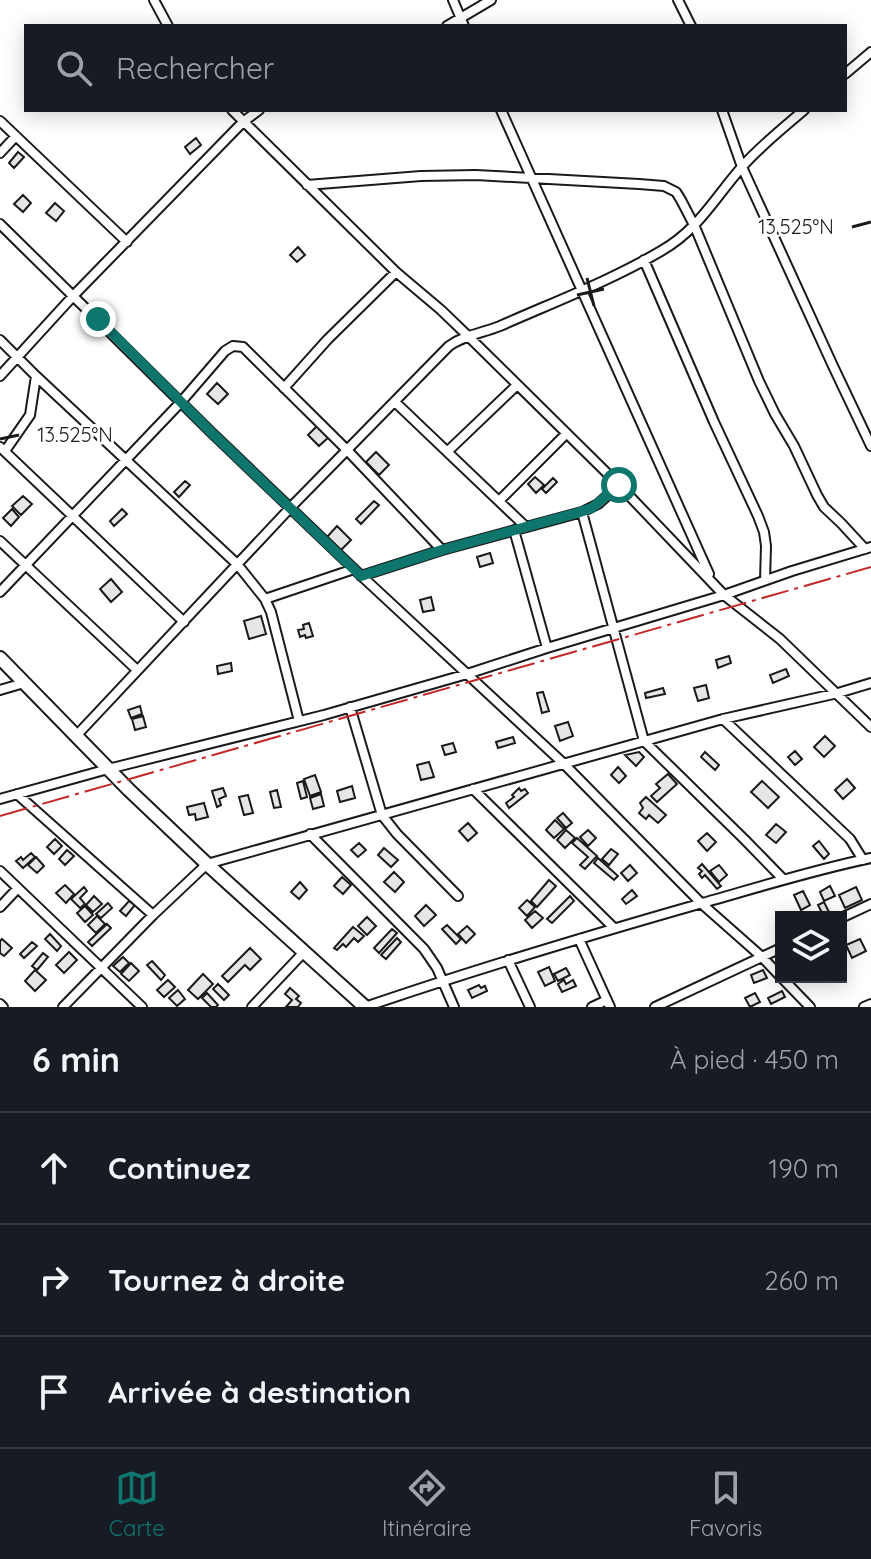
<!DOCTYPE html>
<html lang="fr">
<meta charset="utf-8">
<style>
:root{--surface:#171b24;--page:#242831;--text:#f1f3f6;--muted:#9ea1a6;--line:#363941;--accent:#0f766e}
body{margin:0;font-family:Quicksand,sans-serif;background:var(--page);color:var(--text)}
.controls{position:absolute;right:24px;bottom:24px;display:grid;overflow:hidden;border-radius:0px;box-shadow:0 4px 20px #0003}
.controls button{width:72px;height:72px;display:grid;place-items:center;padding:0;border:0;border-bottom:2px solid var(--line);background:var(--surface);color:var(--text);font:40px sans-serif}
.stop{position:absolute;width:24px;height:24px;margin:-18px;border:6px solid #0f766e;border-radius:50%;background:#fff}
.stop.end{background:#0f766e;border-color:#fff;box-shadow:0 2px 8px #0008}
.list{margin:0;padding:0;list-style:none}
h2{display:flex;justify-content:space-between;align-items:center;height:104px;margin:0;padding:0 32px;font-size:34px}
h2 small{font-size:26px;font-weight:400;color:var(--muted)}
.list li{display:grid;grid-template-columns:52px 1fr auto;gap:24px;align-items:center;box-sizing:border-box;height:112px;padding:0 32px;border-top:2px solid var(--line)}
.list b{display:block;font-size:30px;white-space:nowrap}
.list em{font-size:26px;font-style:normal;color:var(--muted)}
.icon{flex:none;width:44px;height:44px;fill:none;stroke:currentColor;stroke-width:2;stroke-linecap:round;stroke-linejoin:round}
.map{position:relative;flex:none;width:871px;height:1007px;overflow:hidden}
.search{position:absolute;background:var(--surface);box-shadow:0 4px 20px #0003;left:24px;right:24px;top:24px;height:88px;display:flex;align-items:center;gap:20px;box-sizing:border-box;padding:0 28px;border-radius:0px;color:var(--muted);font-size:30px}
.sheet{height:440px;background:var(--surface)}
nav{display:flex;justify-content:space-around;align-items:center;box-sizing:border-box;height:112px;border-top:2px solid var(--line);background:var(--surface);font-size:22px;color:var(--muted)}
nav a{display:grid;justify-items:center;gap:4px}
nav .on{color:var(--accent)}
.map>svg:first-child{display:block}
.building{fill:#e6e6e6;stroke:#1a1a1a;stroke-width:2}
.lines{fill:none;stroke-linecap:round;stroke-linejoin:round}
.street-casing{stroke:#1a1a1a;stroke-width:12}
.secondary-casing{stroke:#1a1a1a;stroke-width:16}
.street{stroke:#fff;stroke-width:8}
.secondary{stroke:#fff;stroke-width:12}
.power{stroke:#c62828;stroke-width:2;stroke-dasharray:28 6 4 6;stroke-linecap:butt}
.route{stroke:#0f766e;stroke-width:10}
.ticks{fill:none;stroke:#1a1a1a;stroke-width:3}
.ticks-label{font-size:20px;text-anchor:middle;fill:#1a1a1a;stroke:#fff;stroke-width:6;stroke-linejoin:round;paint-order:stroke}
</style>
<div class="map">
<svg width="871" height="1007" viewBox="0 0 871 1007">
<rect width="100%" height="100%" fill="#fff"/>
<path class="building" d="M196 138 201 145 190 154 185 147Z
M18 152 24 157 14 168 9 163Z
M23 195 31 203 23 212 14 204Z
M55 203 64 211 56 221 46 213Z
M298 247 305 255 297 262 290 255Z
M217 383 228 394 218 404 207 394Z
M319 424 330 436 319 446 308 435Z
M376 452 389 465 379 475 366 462Z
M535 477 544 485 536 493 528 484Z
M553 478 557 482 546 493 542 489Z
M185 481 190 485 179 497 174 492Z
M23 496 32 504 21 515 12 506Z
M374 501 379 505 361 524 356 519Z
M12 509 19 517 11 526 3 518Z
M122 509 127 514 114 526 110 521Z
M337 526 351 540 340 551 327 537Z
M490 553 493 563 480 567 477 557Z
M111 579 122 592 111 602 100 589Z
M431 597 434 610 423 612 420 600Z
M261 616 266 634 249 639 244 621Z
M309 623 313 636 306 638 305 635 300 637 298 630 304 629 303 625Z
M729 656 731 663 718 668 716 660Z
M231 663 232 671 218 674 217 666Z
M786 669 789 676 773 683 770 675Z
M706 685 709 698 698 701 694 688Z
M663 688 665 694 646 698 645 693Z
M543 692 549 711 542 713 537 693Z
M140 706 142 714 131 718 128 710Z
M143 716 146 727 135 730 132 719Z
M568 722 573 736 560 741 555 726Z
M825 736 835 746 824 757 814 747Z
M513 737 515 743 498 748 496 742Z
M453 743 456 752 445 755 442 746Z
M795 751 802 759 795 765 788 757Z
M639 752 644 757 636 766 625 755Z
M705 752 719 765 715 770 701 757Z
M429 762 434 777 421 780 417 765Z
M618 767 626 776 619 783 611 775Z
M668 774 677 784 657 802 651 796 660 788 656 784Z
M315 775 321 792 310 796 304 779Z
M847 779 855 788 843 799 835 790Z
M303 781 307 797 301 799 297 783Z
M762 781 779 797 768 808 751 792Z
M352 786 355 798 340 802 337 791Z
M223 788 226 796 219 799 221 805 217 807 212 791Z
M519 788 521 791 525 789 528 793 509 808 506 803 514 797 512 795Z
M277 790 281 807 274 808 270 792Z
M321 794 324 806 313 809 310 798Z
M248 795 253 813 244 815 239 797Z
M646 797 666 815 658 823 649 815 646 819 639 813 643 808 640 803Z
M204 803 208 817 196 820 195 814 189 815 187 807Z
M563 813 572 823 566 828 557 818Z
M555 820 564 829 554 838 546 830Z
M468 823 477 833 468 841 459 831Z
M776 824 786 832 776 843 766 835Z
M566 830 575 838 565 848 557 840Z
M588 830 596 838 588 846 580 837Z
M707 833 716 842 707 851 698 841Z
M577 838 597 856 585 869 580 865 588 857 572 843Z
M55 839 62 846 54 854 47 847Z
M819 841 829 854 824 859 813 846Z
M359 843 366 850 358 857 351 850Z
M384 848 398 860 391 867 378 855Z
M611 849 618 854 609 865 602 859Z
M67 850 74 856 65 865 59 859Z
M31 853 35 857 23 868 16 861 21 857 23 860Z
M36 857 44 866 37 873 28 865Z
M598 858 618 876 614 880 594 863Z
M702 864 721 886 717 889 705 875 702 878 699 874 702 871 698 868Z
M630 865 637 873 628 881 621 873Z
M719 865 727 875 719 882 710 871Z
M394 872 404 882 395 892 384 882Z
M342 877 351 885 343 894 334 886Z
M549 880 556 886 537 907 531 901Z
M300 882 307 890 299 899 291 892Z
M65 885 74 894 66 903 56 893Z
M830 886 835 896 824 901 820 892Z
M84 887 87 891 80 898 85 904 80 908 71 899Z
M856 887 862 900 845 908 839 895Z
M632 890 637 896 626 904 622 899Z
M803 891 810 905 801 910 794 895Z
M94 896 102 904 93 912 86 905Z
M570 896 574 901 552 923 547 919Z
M527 900 535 907 527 916 519 908Z
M129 901 135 905 126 916 120 911Z
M824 902 831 916 829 917H824L818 905Z
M108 903 112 908 101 918 96 914Z
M426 905 436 915 424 926 415 916Z
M85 906 93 915 85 922 77 913Z
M535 911 543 918 532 928 525 920Z
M97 916 105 924 96 933 88 925Z
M367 917 376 926 367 935 358 926Z
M107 924 111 928 92 946 88 942Z
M447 925 461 939 456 944 442 929Z
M467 926 475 934 466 943 458 934Z
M353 927 364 936 358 942 354 938 346 947 343 944 337 950 334 948Z
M392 929 397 933 379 953 374 948Z
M50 934 61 946 57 951 45 939Z
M397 938 401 942 386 959 381 955Z
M2 939 12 948 4 956 0 953V941Z
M860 939 866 951 852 958 846 945Z
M32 942 37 946 24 958 20 954Z
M250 948 261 959 250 970 245 965 228 982 222 976Z
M69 952 77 960 64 973 56 965Z
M43 953 48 957 37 970 32 966Z
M123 957 129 963 120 972 113 966Z
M152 961 165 975 161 980 147 965Z
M131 963 139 971 129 981 121 974Z
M549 967 555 981 545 986 538 972Z
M566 968 570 975 558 981 554 974Z
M35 970 46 980 35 991 25 981Z
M763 970 767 978 754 983 751 975Z
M203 974 213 984 198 999 188 990Z
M168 980 175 987 164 997 157 990Z
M564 980 566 984 573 980 576 986 562 992 558 984Z
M218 984 229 995 224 1000 213 989Z
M479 985 481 988 485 986 487 991 472 998 468 990Z
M290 988 299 996 296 999 301 1003 298 1007H286L292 1000 285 994Z
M178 990 185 999 177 1006 169 998Z
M782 991 785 997 771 1004 768 998Z
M207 993 218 1005 216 1007H211L202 998Z
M755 993 760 1002 750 1007 745 998Z"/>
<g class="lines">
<defs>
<path id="street" d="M154 0 168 26
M453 0 464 26
M678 0 691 26
M447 26 491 0
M845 74 871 52
M501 110 709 574
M722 110 742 167 833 366 871 446
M0 121 127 242
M0 153 16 136
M307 185 421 176 476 175 639 184 664 186 676 192 681 200 695 227 759 381 775 414 794 446 817 495 824 507 841 523 865 549
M0 224 212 433 354 569 564 764 702 904 762 957 781 977
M644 260 714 422 758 516 764 532 766 546 765 580
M0 340 36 376 237 564 265 599 271 612 299 721
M0 376 74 295 243 122 259 110
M284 388 327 340 396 272
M395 402 526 527
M0 447 184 622
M5 451 30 415 36 376
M448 451 517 385
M500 500 566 434
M582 512 644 741 744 839 783 879
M514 530 547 648
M0 541 137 670
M361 576 442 550 582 512 598 504 619 485
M0 592 181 402 225 351 233 346 243 347 347 450 442 550
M724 595 780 639 871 727
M724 595 792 571 871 547
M265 599 354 569
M0 690 24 683
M350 707 382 815 397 834 458 896
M723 719 850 839 863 860
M76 736 291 507 449 346C464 335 483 333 500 326 554 302 610 281 661 251 698 230 714 199 741 168 759 147 782 129 804 110
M473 789 614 928
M17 794 153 915
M0 799 108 769 324 715 467 674 547 648 724 595 619 485 468 336 441 310 396 272 232 110
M310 834 424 949 437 968 454 1007
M0 871 142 1007
M0 907 18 888
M841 918 871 904
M579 939 610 1007
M508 960 530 1007
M781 977 810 1007
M0 1004 3 1007
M63 1007 153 915 207 864 723 719 838 693 871 683
M252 1007 304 952
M365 1007C476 969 587 936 699 904 756 888 813 870 871 858
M592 1007 607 1000
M655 1007 781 948
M864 1007 871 1004"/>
<path id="secondary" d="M0 658 129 790 207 864 365 1007"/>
</defs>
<use href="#street" class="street-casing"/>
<use href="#secondary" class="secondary-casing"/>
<use href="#street" class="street"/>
<use href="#secondary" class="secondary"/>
<path class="power" d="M0 816 871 567"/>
</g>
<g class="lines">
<path class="route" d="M98 319 212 433 361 576 442 550 577 513 592 508 619 485"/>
</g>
<path class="ticks" d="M852 227 871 222M587 278 594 306M577 295 604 289M0 439 19 435"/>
<g class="ticks-label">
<text x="796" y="234">13.525°N</text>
<text x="75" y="442">13.525°N</text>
</g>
</svg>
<div class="controls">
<button><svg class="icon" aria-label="layers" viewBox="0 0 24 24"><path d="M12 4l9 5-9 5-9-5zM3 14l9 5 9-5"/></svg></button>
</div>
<div class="stop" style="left:619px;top:485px"></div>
<div class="stop end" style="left:98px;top:319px"></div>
<div class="search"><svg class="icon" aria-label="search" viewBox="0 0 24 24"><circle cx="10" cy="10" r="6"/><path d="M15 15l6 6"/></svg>Rechercher</div>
</div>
<section class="sheet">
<h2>6 min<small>À pied · 450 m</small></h2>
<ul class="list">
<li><svg class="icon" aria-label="ahead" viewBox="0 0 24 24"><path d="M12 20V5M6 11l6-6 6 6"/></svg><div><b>Continuez</b></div><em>190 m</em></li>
<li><svg class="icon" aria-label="right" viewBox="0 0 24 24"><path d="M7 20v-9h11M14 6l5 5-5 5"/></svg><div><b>Tournez à droite</b></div><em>260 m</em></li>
<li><svg class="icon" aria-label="arrive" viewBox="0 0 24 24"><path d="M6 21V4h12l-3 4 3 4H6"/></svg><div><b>Arrivée à destination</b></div></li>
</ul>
</section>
<nav>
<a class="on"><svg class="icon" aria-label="map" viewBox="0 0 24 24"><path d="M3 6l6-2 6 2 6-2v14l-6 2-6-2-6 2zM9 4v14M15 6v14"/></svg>Carte</a>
<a><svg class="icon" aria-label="directions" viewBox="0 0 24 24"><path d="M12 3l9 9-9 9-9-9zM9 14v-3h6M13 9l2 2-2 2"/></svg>Itinéraire</a>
<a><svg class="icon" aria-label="saved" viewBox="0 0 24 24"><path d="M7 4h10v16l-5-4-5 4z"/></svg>Favoris</a>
</nav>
